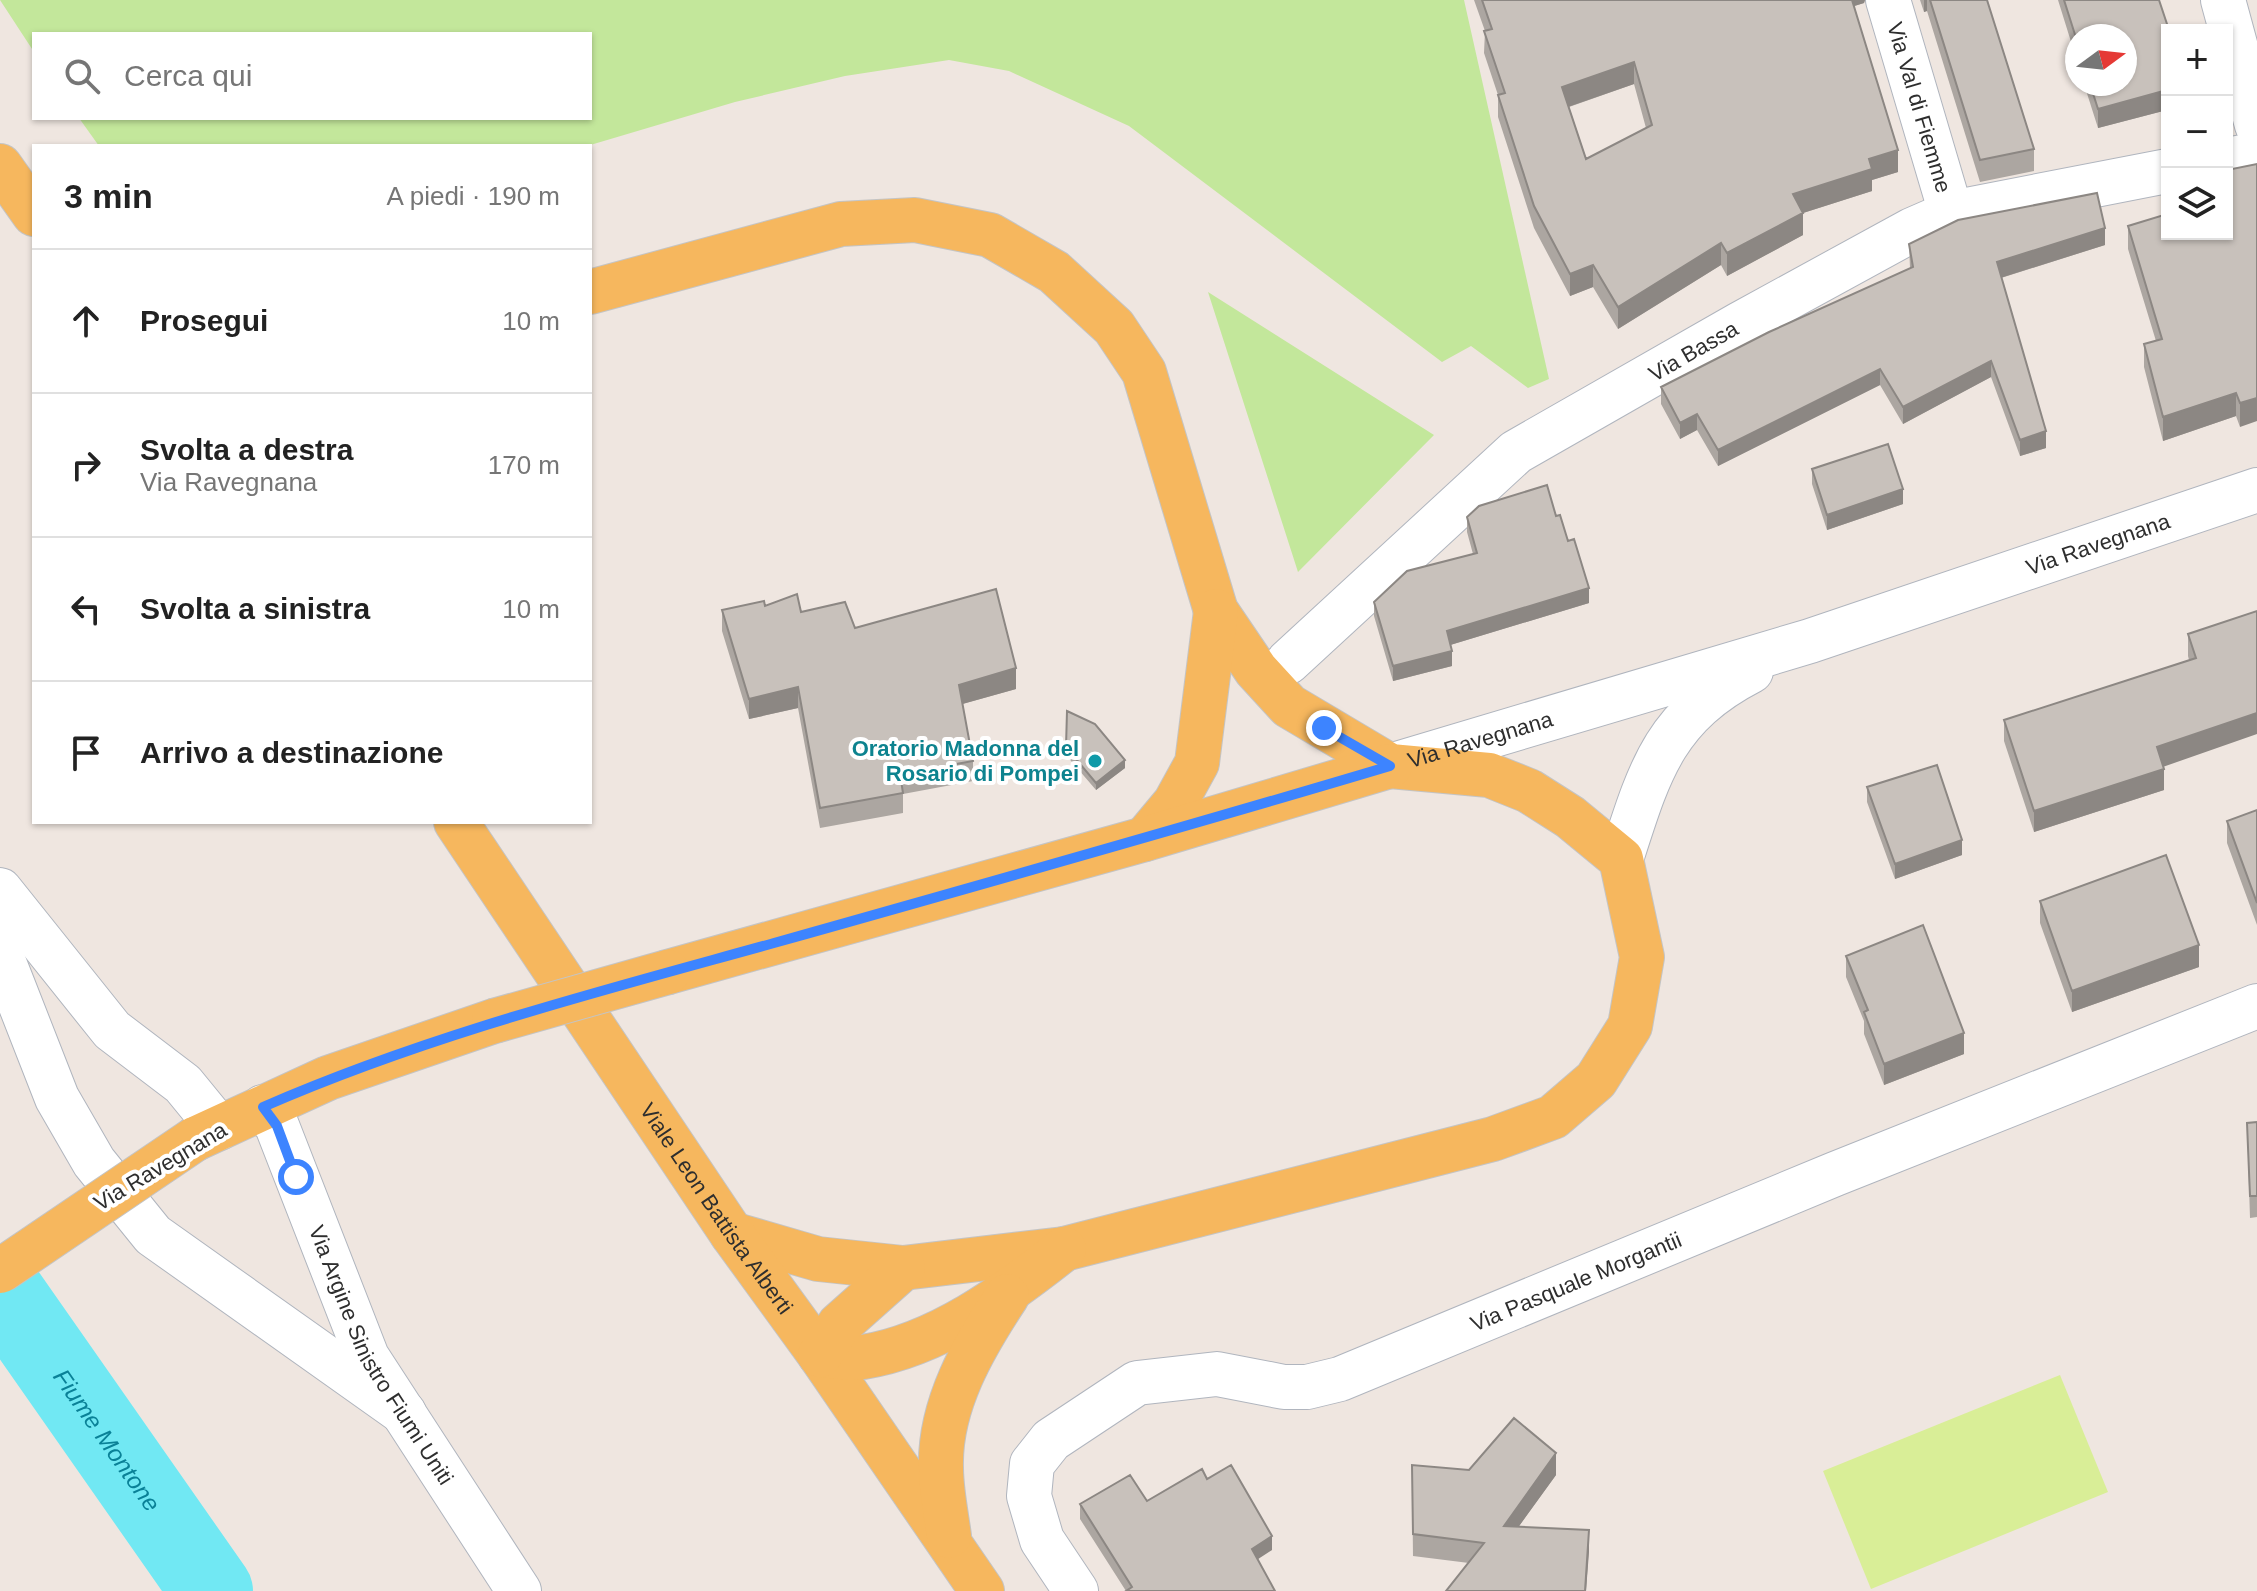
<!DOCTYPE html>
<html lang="it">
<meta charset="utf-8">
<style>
:root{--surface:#fff;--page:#f6f6f6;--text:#222;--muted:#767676;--line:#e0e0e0}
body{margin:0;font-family:Arial,sans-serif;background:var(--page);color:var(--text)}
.controls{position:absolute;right:24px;top:24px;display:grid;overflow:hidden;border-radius:0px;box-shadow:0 2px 6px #0004}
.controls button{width:72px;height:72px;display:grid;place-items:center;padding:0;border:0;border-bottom:2px solid var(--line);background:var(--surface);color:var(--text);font:40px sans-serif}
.compass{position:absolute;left:2065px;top:24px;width:72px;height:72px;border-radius:50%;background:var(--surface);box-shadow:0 2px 6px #0004;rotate:75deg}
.stop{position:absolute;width:24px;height:24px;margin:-18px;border:6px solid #3d84ff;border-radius:50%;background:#fff}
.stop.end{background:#3d84ff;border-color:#fff;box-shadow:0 2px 8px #0008}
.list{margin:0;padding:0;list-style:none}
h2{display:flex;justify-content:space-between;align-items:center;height:104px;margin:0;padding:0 32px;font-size:34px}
h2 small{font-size:26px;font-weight:400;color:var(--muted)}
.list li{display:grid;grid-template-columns:52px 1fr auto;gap:24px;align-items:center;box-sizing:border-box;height:144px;padding:0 32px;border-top:2px solid var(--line)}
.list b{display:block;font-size:30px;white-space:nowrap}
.list p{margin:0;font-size:26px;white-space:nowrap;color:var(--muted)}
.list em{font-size:26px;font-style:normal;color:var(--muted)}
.icon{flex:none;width:44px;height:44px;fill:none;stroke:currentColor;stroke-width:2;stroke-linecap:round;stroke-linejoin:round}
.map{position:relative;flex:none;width:2257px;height:1591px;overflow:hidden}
.search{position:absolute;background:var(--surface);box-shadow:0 2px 6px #0004;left:32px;top:32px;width:560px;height:88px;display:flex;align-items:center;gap:20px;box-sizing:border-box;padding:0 28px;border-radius:0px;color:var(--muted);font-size:30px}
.panel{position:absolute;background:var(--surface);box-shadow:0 2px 6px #0004;left:32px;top:144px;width:560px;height:680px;border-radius:0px}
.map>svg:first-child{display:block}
.green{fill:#c3e79b}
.pitch{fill:#d9ee97}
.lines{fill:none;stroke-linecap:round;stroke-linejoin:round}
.river{stroke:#71e8f3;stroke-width:82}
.minor-casing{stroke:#b0b5be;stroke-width:46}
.major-casing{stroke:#c4c4c4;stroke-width:46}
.minor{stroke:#fff;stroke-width:44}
.major{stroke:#f6b75e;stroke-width:44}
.major-bridge-casing{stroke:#c4c4c4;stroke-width:46;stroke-linecap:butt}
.major-bridge{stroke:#f6b75e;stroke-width:44}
.wall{fill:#aca6a1;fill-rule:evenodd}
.shaded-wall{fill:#8c8783}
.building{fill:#c8c1bb;stroke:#8c8783;stroke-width:2;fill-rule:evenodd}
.route{stroke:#3d84ff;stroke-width:10}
.culture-dot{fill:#0f9aa8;stroke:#fff;stroke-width:3}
.labels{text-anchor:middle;stroke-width:8;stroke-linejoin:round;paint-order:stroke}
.street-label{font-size:22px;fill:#2e2e2e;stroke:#fff}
.culture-label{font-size:22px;font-weight:bold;fill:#0d838f;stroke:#fff;text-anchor:end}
.water-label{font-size:24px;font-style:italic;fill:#0a8197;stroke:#fff}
</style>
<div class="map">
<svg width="2257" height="1591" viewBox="0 0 2257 1591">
<rect width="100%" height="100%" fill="#efe6e0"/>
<path class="green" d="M0 0H1464L1549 379 1528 388 1471 346 1442 362 1129 126 1009 71 949 60 845 76 735 102 587 146H99L79 118H590V34H34V52Z
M1208 292 1434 435 1298 572Z"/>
<path class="pitch" d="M2060 1375 2108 1492 1871 1589 1823 1471Z"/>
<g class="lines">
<path class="river" id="s1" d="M0 1288 212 1591"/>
<defs>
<g id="minor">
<path id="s2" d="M1888 0 1951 213"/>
<path d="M2223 0 2257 125"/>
<path d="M2227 160 2257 154"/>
<path id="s3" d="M1288 662 1516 452 1740 324 1912 230 1951 213 2167 171"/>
<path id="s4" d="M1390 766 1810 641 2257 490"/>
<path d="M1621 859C1649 772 1664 716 1751 671"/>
<path d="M0 890 112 1030 183 1084 219 1128"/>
<path d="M0 933 3 960 57 1098 94 1162 153 1235 404 1413"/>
<path id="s5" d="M263 1107 277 1126 367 1357 519 1591"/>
<path id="s6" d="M1076 1591 1042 1540 1029 1496 1032 1464 1051 1440 1137 1383 1217 1374 1284 1387H1307L1340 1379 1835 1174 2257 1006"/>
</g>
<g id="major">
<path d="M0 166 34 214"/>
<path d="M590 292 841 224 915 220 990 235 1054 272 1114 327 1144 372 1216 611 1256 670 1289 706 1390 766 1489 775 1529 791 1570 817 1621 859 1642 957 1630 1026 1596 1080 1553 1117 1493 1139 1064 1249 903 1268 818 1259 732 1234"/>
<path id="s7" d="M456 822 732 1234 820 1355 982 1591"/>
<path d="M1145 839 1175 803 1197 763 1216 611"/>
<path d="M668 972 1145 839 1390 766"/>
<path d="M195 1139 328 1078 494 1021"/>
<path d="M820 1355C833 1356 850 1359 863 1357 938 1345 1006 1295 1064 1249"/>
<path d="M820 1355 839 1325 903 1268"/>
<path d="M949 1536C946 1514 941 1490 941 1468 939 1405 974 1346 1007 1296"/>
</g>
</defs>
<use href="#minor" class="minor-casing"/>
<use href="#major" class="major-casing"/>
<use href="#minor" class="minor"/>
<use href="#major" class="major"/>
<defs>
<path id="major-bridge" d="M494 1021 668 972
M0 1271 195 1139"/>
</defs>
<use href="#major-bridge" class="major-bridge-casing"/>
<use href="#major-bridge" class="major-bridge"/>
</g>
<path class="wall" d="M1474 0H1865L1864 3 1854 6 1898 172 1872 180V191L1803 213V235L1727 276 1721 265 1618 329 1593 287 1570 296 1534 228 1498 117V95L1484 53 1485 31ZM1634 84 1646 128 1586 159 1569 107Z
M1920 0H1987L2034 149V171L1980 182 1927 11 1924 12Z
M2058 0H2159L2169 30H2167V110L2098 128 2084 84H2125V36H2077V61Z
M2257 164 2240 427 2236 416 2163 441 2144 367V344L2156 341 2128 249V226L2167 234Z
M1909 244 2105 245 2001 278 2046 448 2020 456 1991 377 1903 424 1880 385 1718 466 1697 430 1680 439 1661 404V387L1910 268Z
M1812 469 1903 504 1827 530 1812 484Z
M1556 516 1568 541 1589 603 1450 645 1452 666 1393 681 1374 616V602L1473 554 1467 532V517Z
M765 606 801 612 855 628 1016 689 962 704 973 761V781L903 794V813L820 828 798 708 749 719 722 631V610Z
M2257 611 2163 767 2164 790 2034 832 2004 741V720L2189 660 2188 656V634Z
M1067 711 1125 768 1096 790 1066 755Z
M1867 787 1962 855 1895 879 1867 802Z
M2257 810V925L2227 843V821Z
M2040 901 2199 967 2072 1012 2040 923Z
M1846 956 1964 1054 1884 1085 1864 1034V1021L1846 977Z
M2257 1122V1217L2250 1218 2247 1123Z
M1412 1465 1469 1470 1556 1475 1519 1526 1589 1552 1469 1563 1413 1556Z
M1207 1479 1272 1550 1126 1591 1080 1519V1504L1147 1501Z"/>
<path class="shaded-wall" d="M1848 0H1865L1864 3 1848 8Z
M1924 0H1927V11L1924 12Z
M1634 62V84L1562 109V87Z
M2167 90V110L2098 128V109Z
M1898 150V172L1872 180V191L1803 213V235L1727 276V253L1793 194 1869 159Z
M2105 228V245L1997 279V262Z
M1721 243V265L1618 329V307Z
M1593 265V287L1570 296V274Z
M1991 361V377L1903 424V407Z
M1880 369V385L1718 466V450Z
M2236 393V416L2163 441V417Z
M2257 398V421L2240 427V403Z
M1697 414V430L1680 439V423Z
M2046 431V448L2020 456V440Z
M1903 489V504L1827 530V515Z
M1589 588V603L1447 646V631Z
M1452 651V666L1393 681V666Z
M1016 668V689L959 705V685Z
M798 687V708L749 719V699Z
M2257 713V734L2157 769V747Z
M1125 760V768L1096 790V783Z
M2164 769V790L2034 832V811Z
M1962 840V855L1895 879V864Z
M2199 945V967L2072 1012V991Z
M1964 1033V1054L1884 1085V1064Z
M1556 1453V1475L1504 1547V1526Z
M1589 1530V1552L1586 1591H1585Z
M1272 1536V1550L1252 1563V1549Z"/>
<path class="building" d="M1482 0H1852L1898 150 1869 159 1872 169 1793 194 1803 213 1727 253 1721 243 1618 307 1593 265 1570 274 1534 206 1498 95 1505 93 1484 31 1492 29ZM1634 62 1652 125 1586 159 1562 87Z
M1930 0H1987L2034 149 1980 160Z
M2064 0H2159L2169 30H2167V90L2098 109 2090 84H2125V36H2077V41Z
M2257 164V398L2240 403 2236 393 2163 417 2144 344 2162 339 2128 226 2167 214V234H2227V170Z
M2097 193 2105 228 1997 262 2046 431 2020 440 1991 361 1903 407 1880 369 1718 450 1697 414 1680 423 1661 387 1769 332 1913 267 1909 244 1958 220Z
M1888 444 1903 489 1827 515 1812 469Z
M1547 485 1556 516 1560 515 1568 541 1574 539 1589 588 1447 631 1452 651 1393 666 1374 602 1407 571 1477 553 1467 517 1479 506Z
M996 589 1016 668 959 685 973 761 900 774 903 793 820 808 798 687 749 699 722 610 764 601 765 606 797 594 801 612 845 602 855 628Z
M2257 611V713L2157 747 2164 769 2034 811 2004 720 2196 658 2188 634Z
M1067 711 1095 724 1125 760 1096 783 1066 747Z
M1937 765 1962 840 1895 864 1867 787Z
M2257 810V903L2227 821Z
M2166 855 2199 945 2072 991 2040 901Z
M1923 925 1964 1033 1884 1064 1864 1012 1868 1010 1846 956Z
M2257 1122V1196H2250L2247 1123Z
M1514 1418 1556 1453 1504 1526 1589 1530 1585 1591H1446L1484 1543 1413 1534 1412 1465 1469 1470Z
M1231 1465 1272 1536 1252 1549 1275 1591H1126L1132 1587 1080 1504 1130 1475 1147 1501 1202 1469 1207 1479Z"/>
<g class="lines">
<path class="route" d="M296 1177 277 1126 263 1107C428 1035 601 991 774 943 980 885 1186 827 1390 766L1324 728"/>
</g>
<circle class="culture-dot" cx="1095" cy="761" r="8"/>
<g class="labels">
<g class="street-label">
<text dy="8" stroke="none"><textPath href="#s2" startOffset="112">Via Val di Fiemme</textPath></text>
<text dy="8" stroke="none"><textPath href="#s3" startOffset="514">Via Bassa</textPath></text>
<text dy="8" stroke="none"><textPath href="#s4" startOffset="742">Via Ravegnana</textPath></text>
<text dy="8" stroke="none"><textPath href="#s4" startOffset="94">Via Ravegnana</textPath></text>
<text transform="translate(160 1166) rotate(-31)" y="8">Via Ravegnana</text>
<text dy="8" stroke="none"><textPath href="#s7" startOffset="466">Viale Leon Battista Alberti</textPath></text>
<text dy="8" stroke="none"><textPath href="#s6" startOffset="734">Via Pasquale Morgantii</textPath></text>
<text dy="8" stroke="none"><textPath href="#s5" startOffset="276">Via Argine Sinistro Fiumi Uniti</textPath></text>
</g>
<g class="culture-label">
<text x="1079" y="756">Oratorio Madonna del<tspan x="1079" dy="25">Rosario di Pompei</tspan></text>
</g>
<g class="water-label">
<text dy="8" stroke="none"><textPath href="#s1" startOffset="186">Fiume Montone</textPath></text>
</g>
</g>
</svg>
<div class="controls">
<button>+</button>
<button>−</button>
<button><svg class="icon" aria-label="layers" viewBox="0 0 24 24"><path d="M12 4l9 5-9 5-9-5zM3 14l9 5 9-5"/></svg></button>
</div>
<svg class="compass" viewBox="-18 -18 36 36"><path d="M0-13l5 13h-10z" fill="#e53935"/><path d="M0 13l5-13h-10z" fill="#767676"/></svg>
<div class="stop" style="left:296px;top:1177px"></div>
<div class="stop end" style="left:1324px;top:728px"></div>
<div class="search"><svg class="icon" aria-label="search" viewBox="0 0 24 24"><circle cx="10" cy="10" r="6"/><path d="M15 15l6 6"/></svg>Cerca qui</div>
<section class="panel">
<h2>3 min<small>A piedi · 190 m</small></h2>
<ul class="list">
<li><svg class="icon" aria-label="ahead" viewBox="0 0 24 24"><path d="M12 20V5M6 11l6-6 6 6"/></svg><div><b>Prosegui</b></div><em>10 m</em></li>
<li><svg class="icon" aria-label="right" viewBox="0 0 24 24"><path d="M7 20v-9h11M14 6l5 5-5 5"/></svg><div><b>Svolta a destra</b><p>Via Ravegnana</p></div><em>170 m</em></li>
<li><svg class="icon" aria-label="left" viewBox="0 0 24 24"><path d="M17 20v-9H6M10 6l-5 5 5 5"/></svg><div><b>Svolta a sinistra</b></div><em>10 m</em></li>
<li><svg class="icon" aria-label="arrive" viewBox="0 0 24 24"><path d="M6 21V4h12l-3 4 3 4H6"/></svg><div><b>Arrivo a destinazione</b></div></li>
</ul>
</section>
</div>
